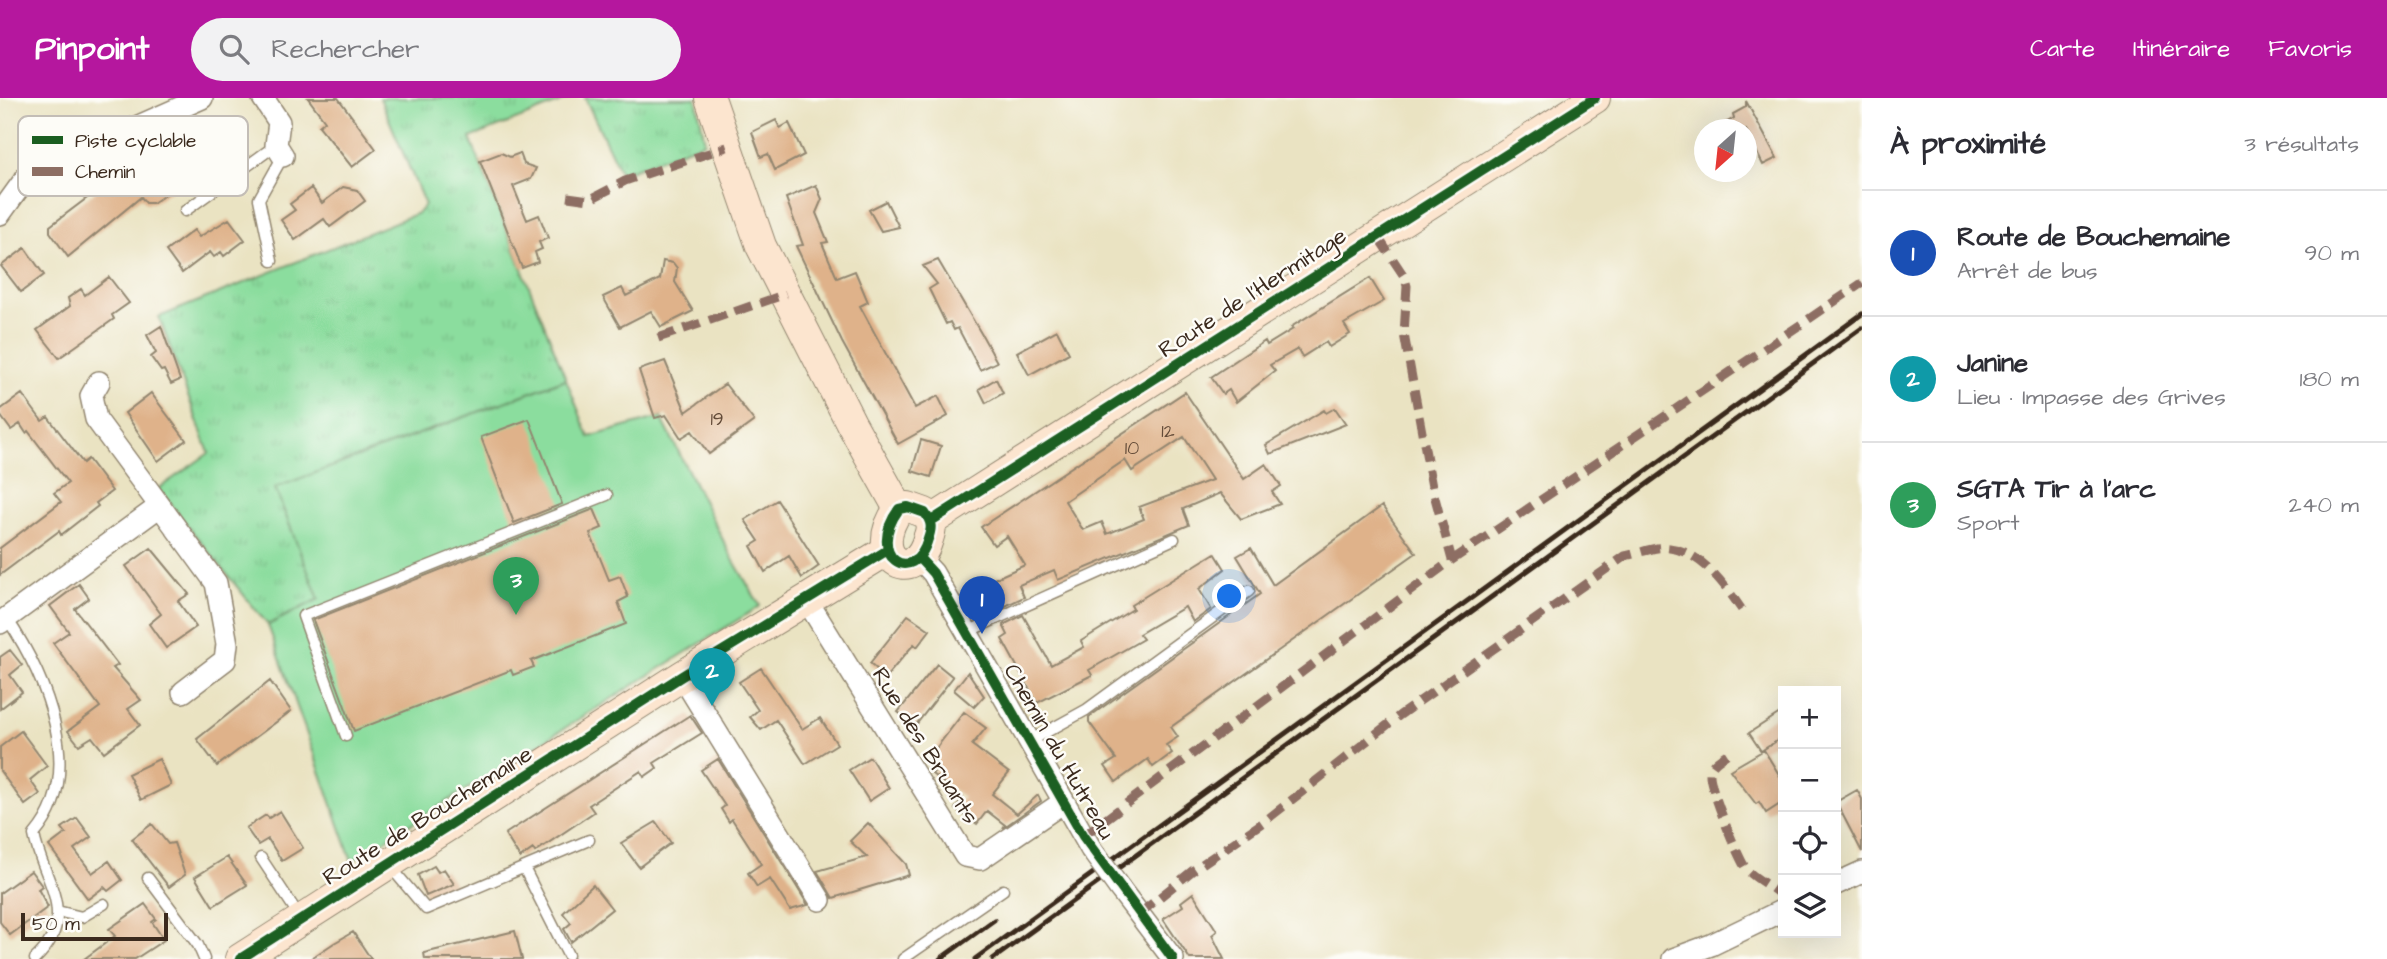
<!DOCTYPE html>
<html lang="fr">
<meta charset="utf-8">
<style>
:root{--surface:#fff;--page:#f2f2f3;--text:#2b2b33;--muted:#7c7c81;--line:#e1e1e2;--accent:#b5179e}
body{margin:0;font-family:"Architects Daughter",sans-serif;background:var(--page);color:var(--text)}
.controls{position:absolute;right:21px;bottom:21px;display:grid;overflow:hidden;border-radius:0px;box-shadow:0 7px 28px #0002}
.controls button{width:63px;height:63px;display:grid;place-items:center;padding:0;border:0;border-bottom:2px solid var(--line);background:var(--surface);color:var(--text);font:35px sans-serif}
.compass{position:absolute;left:1694px;top:21px;width:63px;height:63px;border-radius:50%;background:var(--surface);box-shadow:0 7px 28px #0002;rotate:207deg}
.scale{position:absolute;left:21px;bottom:18px;width:147px;box-sizing:border-box;padding-left:7px;border:4px solid #3b2a1e;border-top:0;font-size:19px;line-height:24px;white-space:nowrap;color:#3b2a1e;-webkit-text-stroke:5px #fdfcf7;paint-order:stroke}
.you{position:absolute;left:1230px;top:499px;width:24px;height:24px;margin:-18px;border:5px solid #fff;border-radius:50%;background:#1a73e8;box-shadow:0 0 0 10px #1a73e833}
.badge{display:grid;place-items:center;width:46px;height:46px;border-radius:50%;background:var(--accent);color:#fff;font-size:23px;font-weight:700}
.pin{position:absolute;translate:-50% -58px;filter:drop-shadow(0 2px 4px #0008)}
.pin::after{content:'';position:absolute;top:37px;width:24px;height:21px;background:inherit;clip-path:polygon(0 0,100% 0,50% 100%)}
.list{margin:0;padding:0;list-style:none}
h2{display:flex;justify-content:space-between;align-items:center;height:91px;margin:0;padding:0 28px;font-size:30px}
h2 small{font-size:23px;font-weight:400;color:var(--muted)}
.list li{display:grid;grid-template-columns:46px 1fr auto;gap:21px;align-items:center;box-sizing:border-box;height:126px;padding:0 28px;border-top:2px solid var(--line)}
.list b{display:block;font-size:26px;white-space:nowrap}
.list p{margin:0;font-size:23px;white-space:nowrap;color:var(--muted)}
.list em{font-size:23px;font-style:normal;color:var(--muted)}
.icon{flex:none;width:38px;height:38px;fill:none;stroke:currentColor;stroke-width:2;stroke-linecap:round;stroke-linejoin:round}
.map{position:relative;flex:none;width:1862px;height:861px;overflow:hidden}
header{display:flex;align-items:center;gap:42px;box-sizing:border-box;height:98px;padding:0 35px;background:var(--accent);color:#fff}
header strong{font-size:33px}
nav{display:flex;gap:38px;margin-inline-start:auto;font-size:24px}
.search{width:490px;height:63px;background:var(--page);display:flex;align-items:center;gap:18px;box-sizing:border-box;padding:0 24px;border-radius:38px;color:var(--muted);font-size:26px}
main{display:flex}
aside{flex:1;background:var(--surface)}
.map>svg:first-child{display:block}
.grass{fill:url(#grass-tufts);stroke:#63845e;stroke-width:2}
.garden{fill:#8bdd9e;stroke:#63845e;stroke-width:2}
.building{fill:#dfb28a;fill-rule:evenodd}
.lines{fill:none;stroke-linecap:round;stroke-linejoin:round}
.lane-casing{stroke:#928670;stroke-width:13}
.street-casing{stroke:#928670;stroke-width:24}
.secondary-casing{stroke:#928670;stroke-width:32}
.lane{stroke:#fff;stroke-width:10}
.street{stroke:#fff;stroke-width:21}
.secondary{stroke:#fce5cf;stroke-width:30}
.rail{stroke:#3b2a1e;stroke-width:5}
.street-bridge-casing{stroke:#928670;stroke-width:24;stroke-linecap:butt}
.street-bridge{stroke:#fff;stroke-width:21}
.quiet{stroke:#8d6e63;stroke-width:9;stroke-dasharray:18 9;stroke-linecap:butt}
.cycleway-casing{stroke:#fdfcf7;stroke-width:15}
.cycleway{stroke:#1b5e20;stroke-width:10}
.labels{text-anchor:middle;stroke-width:5;stroke-linejoin:round;paint-order:stroke}
.number-label{font-size:19px;fill:#644c39}
.street-label{font-size:23px;fill:#3b2a1e;stroke:#fdfcf7}
.key{fill:#fdfcf7;stroke:#c3bdb6;stroke-width:2}
.key-label{font-size:19px;fill:#3b2a1e}
</style>
<header>
<strong>Pinpoint</strong>
<div class="search"><svg class="icon" aria-label="search" viewBox="0 0 24 24"><circle cx="10" cy="10" r="6"/><path d="M15 15l6 6"/></svg>Rechercher</div>
<nav><a>Carte</a><a>Itinéraire</a><a>Favoris</a></nav>
</header>
<main>
<div class="map">
<svg width="1862" height="861" viewBox="0 0 1862 861">
<defs>
<pattern id="grass-tufts" width="24" height="20" patternUnits="userSpaceOnUse" patternTransform="scale(1.75)"><rect width="24" height="20" fill="#8bdd9e"/><path d="M3 7l-1-3M5 7V3M7 7l1-3M15 17l-1-3M17 17v-4M19 17l1-3" fill="none" stroke="#79be88"/></pattern>
</defs>
<rect width="100%" height="100%" fill="#fdfcf7"/>
<filter id="ink" filterUnits="userSpaceOnUse"><feTurbulence type="fractalNoise" baseFrequency=".0143" numOctaves="2"/><feDisplacementMap in="SourceGraphic" scale="14" xChannelSelector="R" yChannelSelector="G"/><feConvolveMatrix kernelMatrix="1 2 1 2 8 2 1 2 1" color-interpolation-filters="sRGB"/></filter>
<filter id="wash" filterUnits="userSpaceOnUse"><feTurbulence type="fractalNoise" baseFrequency=".00686" numOctaves="4" result="noise"/><feDisplacementMap in="SourceGraphic" scale="28" xChannelSelector="R" yChannelSelector="G"/><feGaussianBlur stdDeviation="1.57" result="paint"/><feColorMatrix in="noise" values="0 0 0 0 0 0 0 0 0 0 0 0 0 0 0 0 0 1.4 0 .05"/><feComposite in="paint" operator="in"/></filter>
<g filter="url(#wash)">
<rect width="100%" height="100%" fill="#eae3c2"/>
<path class="grass" d="M380 0H571L470 40 566 281 275 390 319 501 268 527 158 391 209 355 159 219 418 115 425 107Z
M585 0H696L705 44 621 76Z"/>
<path class="garden" d="M566 281 589 339 661 319 731 458 760 508 352 763 268 527 319 501 275 390Z"/>
<g id="blocks">
<path class="building" d="M308 0H338L376 51 352 69 319 28 325 23Z
M1746 3 1777 60 1763 67 1746 32H1714L1734 20 1733 16 1746 9Z
M776 22 780 30 789 25 804 57 775 72 768 56 761 59 752 34Z
M186 41 202 63 174 83 178 88 153 105H146L141 99 68 159 50 134V128L111 82 113 89 155 57 164 53 166 56Z
M501 55 510 59 520 55 524 66 536 70 531 81 513 88 527 122 539 117 548 140 539 144 542 151 535 154 538 164 522 170 480 63Z
M816 87 822 101 816 115 828 144 822 145 837 180 855 173 868 204 860 208 915 310 938 298 948 318 898 346 842 244 796 148 803 147 786 100Z
M343 89 357 92 365 103 330 129 324 121 295 142 281 122 295 112 290 106 311 90 322 105Z
M886 103 899 129 881 133 869 112Z
M229 121 245 142 224 158 221 154 214 159 210 154 182 175 166 153 194 132 199 139Z
M25 150 44 177 21 194 1 168Z
M938 162 982 237 997 264 980 272 958 230 954 232 950 224 946 226 929 191 937 186 923 168Z
M663 163 673 165 677 170 675 184 693 213 661 229 651 213 620 229 603 199 622 190 626 198 660 181Z
M109 179 129 205 112 217 114 221 59 260 37 232 70 208 68 200 81 191 85 197Z
M1370 180 1384 203 1344 226 1350 236 1329 249 1326 244 1302 259 1298 251 1270 267 1275 273 1236 304 1229 292 1223 296 1211 279 1265 243 1267 247 1293 231 1291 229Z
M161 228 180 282 171 286 164 272 161 273 151 259 156 255 147 237Z
M1057 232 1069 255 1029 277 1017 254Z
M665 263 686 314 725 286 754 323 709 356 692 333 681 340 666 317 655 320 639 272Z
M996 281 1003 295 986 305 979 291Z
M1185 294 1244 381 1266 366 1281 388 1272 394 1280 406 1241 421 1220 395 1183 411 1189 427 1058 482 1054 472 1019 487 1024 499 997 512 985 485 1025 467 1007 438 994 447 981 429ZM1184 339 1212 382 1139 409 1144 421 1107 436 1102 424 1083 432 1065 403 1125 362 1132 373Z
M151 295 186 342 158 363 125 315Z
M22 296 42 323 48 319 83 365 88 361 112 393 96 405 98 408 61 437 59 433 0 477V450L61 404 54 395 68 385 28 333 26 335 20 326 11 332 0 317V312Z
M1335 310 1346 326 1270 356 1266 347 1324 312 1326 315Z
M529 321 562 406 514 425 481 339Z
M921 342 941 348 931 379 912 373Z
M777 402 819 468 802 480 789 458 765 474 751 448 759 443 745 422Z
M1382 408 1416 455 1171 629 1178 639 1166 647 1172 655 1153 669 1148 661 1116 684 1105 668 1116 661 1089 624V619L1260 496 1237 458 1251 450 1273 487Z
M594 411 602 430 590 435 609 482 620 478 628 499 618 504 626 526 531 563 534 569 513 577 511 572 354 633 313 522Z
M151 450 189 496 178 503 196 529 166 550 149 526 161 516 126 468Z
M1215 455 1225 471 1199 491 1211 511 1193 524 1185 509 1139 536 1143 541 1089 572 1092 577 1037 605 1002 541 1008 537 1003 527 1023 517 1051 567 1084 549 1081 543 1133 511 1131 507Z
M79 486 89 500 75 511 118 567 113 570 141 602 128 611 140 627 104 654 92 639 79 647 68 633 100 609 53 545 69 534 50 508Z
M908 517 930 532 917 549 914 546 886 579 870 565Z
M10 552 22 567 10 577 22 594 0 611V559Z
M937 566 953 579 915 628 898 614Z
M761 570 802 631 820 620 837 646 805 666 776 622 761 632 750 619 758 612 739 584Z
M968 574 984 598 974 609 954 592Z
M270 583 291 613 217 668 197 641Z
M1783 613V639L1761 653 1749 635Z
M964 614 986 630 972 647 1009 675 992 696 1017 716 1038 697 1041 703 1003 730 1005 727 987 713 977 726 955 711 963 699 932 676 937 670 927 662Z
M690 617 702 635 654 665 657 670 644 679 641 673 589 707 594 714 535 754 533 751 520 760 505 736Z
M21 633 47 668 30 682 40 696 25 707 0 673V649Z
M1764 652 1783 683V704L1766 715 1759 704 1756 706 1730 672Z
M870 659 889 690 869 703 849 672Z
M159 661 171 687 141 702 128 676Z
M718 661 808 807 790 812 770 781 757 789 748 775 761 766 732 721 729 724 721 711 725 708 701 672Z
M1857 692 1862 701V754L1836 704Z
M280 713 303 750 282 763 268 741 258 747 246 730 266 717 269 720Z
M77 720 91 739 74 751 92 775 109 763 122 782 108 793 104 789 88 801 49 748 66 735 62 730Z
M656 724 671 745 639 769 621 745Z
M868 725 906 766 909 777 833 800 817 773 867 759 850 743Z
M152 726 168 746 174 745 185 777 169 789 132 741Z
M227 759 247 787 213 808 195 779Z
M434 768 438 774 444 771 454 786 426 798 418 777Z
M31 773 42 788 38 791 48 809 10 837 0 824V795Z
M593 787 612 811 571 844 564 831 571 825 563 815Z
M1193 795 1217 833 1212 837 1224 861H1190L1163 821 1183 808 1181 804Z
M145 806 156 821 152 824 164 842 135 861H84L115 838 109 831Z
M515 833 522 861H425L424 855Z
M353 834 371 861H310L334 845Z"/>
</g>
</g>
<g filter="url(#ink)">
<use href="#blocks" fill-opacity="0" stroke="#928670" stroke-width="2"/>
<g class="lines">
<defs>
<path id="lane" d="M185 113 276 47
M272 163 259 101 283 58
M6 519C45 577 88 675 34 737 42 781 81 818 35 861
M967 534 1174 441
M346 638 303 518 607 397
M1028 644 1086 612 1249 493
M261 760 300 819
M389 767 426 811 589 742
M524 770 568 857
M148 780 198 847 204 861
M57 813 82 819 104 806
M903 861 1003 792"/>
<path id="street" d="M263 0 279 24 276 47 283 58
M0 116 28 77 202 0
M160 408 216 485 227 546 225 562 183 594
M920 461 933 475 1091 751
M806 501 965 758 980 761 1062 705
M0 525 160 408 96 321 91 298 99 284
M682 578 820 802
M1836 786 1862 774
M1120 791 1173 861
M1673 861 1711 847 1783 812"/>
<path id="secondary" d="M710 0 761 148 851 325 899 411
M908 409 925 415C932 425 932 430 928 441 914 490 864 459 899 411Z
M931 423 1595 0
M240 861 682 578 886 453"/>
</defs>
<use href="#lane" class="lane-casing"/>
<use href="#street" class="street-casing"/>
<use href="#secondary" class="secondary-casing"/>
<use href="#lane" class="lane"/>
<use href="#street" class="street"/>
<use href="#secondary" class="secondary"/>
<path class="rail" d="M940 861 994 822
M975 861 1862 216
M993 861 1862 230"/>
<defs>
<path id="street-bridge" d="M1091 751 1120 791"/>
</defs>
<use href="#street-bridge" class="street-bridge-casing"/>
<use href="#street-bridge" class="street-bridge"/>
<path class="quiet" d="M568 99 589 102 625 83 727 49
M1378 139 1404 178 1407 188 1404 236 1432 389 1452 462
M658 240 786 196
M1727 656C1719 661 1710 666 1710 676 1709 688 1737 757 1745 769 1753 781 1773 788 1783 800
M1083 738 1452 462 1862 185
M1139 816 1192 773 1265 723 1400 617 1625 458C1635 456 1646 452 1657 450 1697 445 1725 487 1744 515"/>
<defs>
<path id="cycleway" d="M908 409 925 415C932 425 932 430 928 441 914 490 864 459 899 411Z
M931 423 1595 0
M920 461 933 475 1083 738 1173 861
M240 861 682 578 886 453"/>
</defs>
<use href="#cycleway" class="cycleway-casing"/>
<use href="#cycleway" class="cycleway"/>
</g>
</g>
<g class="labels">
<g class="number-label">
<text x="717" y="327">19</text>
<text x="1168" y="339">12</text>
<text x="1132" y="356">10</text>
</g>
<g class="street-label">
<text transform="translate(1252 194) rotate(-33)" y="8">Route de l'Hermitage</text>
<text transform="translate(926 647) rotate(58)" y="8">Rue des Bruants</text>
<text transform="translate(1060 653) rotate(60)" y="8">Chemin du Hutreau</text>
<text transform="translate(427 717) rotate(-32)" y="8">Route de Bouchemaine</text>
</g>
</g>
<rect x="18" y="18" width="230" height="80" rx="10" class="key"/>
<rect x="32" y="38" width="31" height="8" fill="#1b5e20"/>
<rect x="32" y="69" width="31" height="9" fill="#8d6e63"/>
<g class="key-label">
<text x="75" y="49">Piste cyclable</text>
<text x="75" y="80">Chemin</text>
</g>
</svg>
<div class="controls">
<button>+</button>
<button>−</button>
<button><svg class="icon" aria-label="locate" viewBox="0 0 24 24"><circle cx="12" cy="12" r="6"/><path d="M12 2v4M12 18v4M2 12h4M18 12h4"/></svg></button>
<button><svg class="icon" aria-label="layers" viewBox="0 0 24 24"><path d="M12 4l9 5-9 5-9-5zM3 14l9 5 9-5"/></svg></button>
</div>
<svg class="compass" viewBox="-18 -18 36 36"><path d="M0-13l5 13h-10z" fill="#e53935"/><path d="M0 13l5-13h-10z" fill="#7c7c81"/></svg>
<div class="scale">50 m</div>
<div class="you"></div>
<div class="pin badge" style="left:982px;top:536px;background:#1a4fb4">1</div>
<div class="pin badge" style="left:712px;top:608px;background:#0f9aa8">2</div>
<div class="pin badge" style="left:516px;top:517px;background:#2e9e5b">3</div>
</div>
<aside>
<h2>À proximité<small>3 résultats</small></h2>
<ul class="list">
<li><span class="badge" style="background:#1a4fb4">1</span><div><b>Route de Bouchemaine</b><p>Arrêt de bus</p></div><em>90 m</em></li>
<li><span class="badge" style="background:#0f9aa8">2</span><div><b>Janine</b><p>Lieu · Impasse des Grives</p></div><em>180 m</em></li>
<li><span class="badge" style="background:#2e9e5b">3</span><div><b>SGTA Tir à l’arc</b><p>Sport</p></div><em>240 m</em></li>
</ul>
</aside>
</main>
